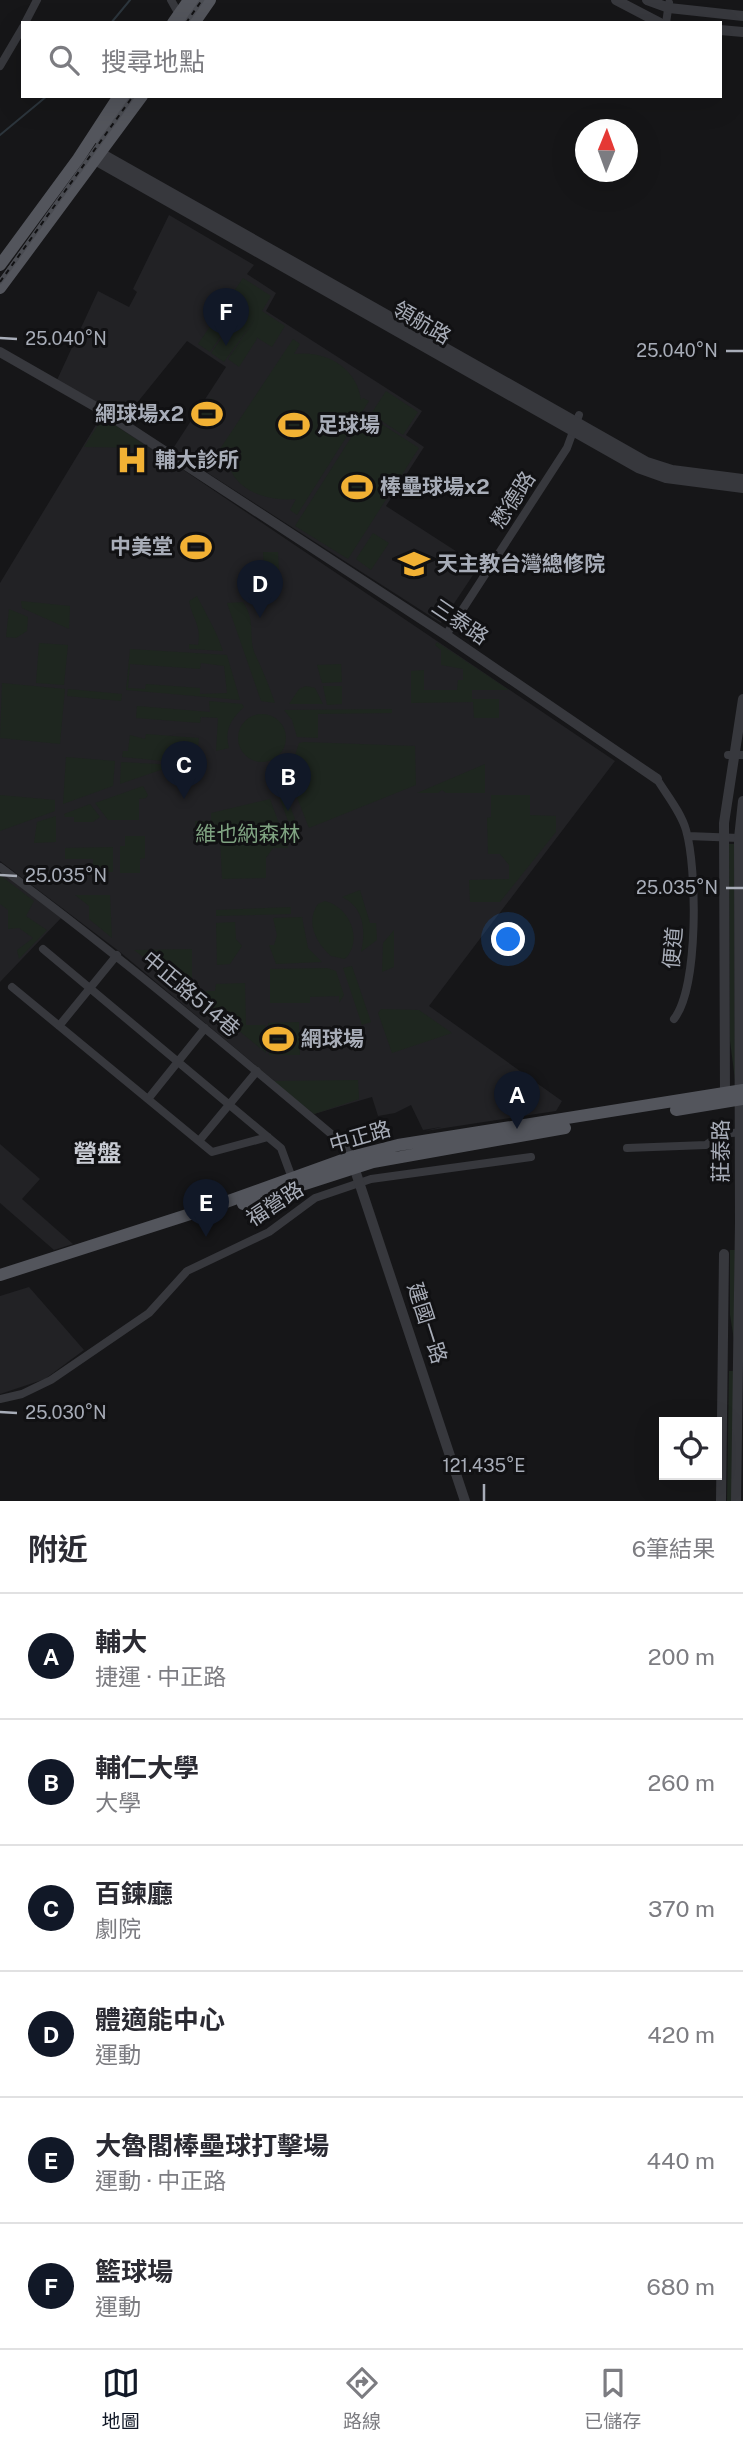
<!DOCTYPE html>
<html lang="zh-TW">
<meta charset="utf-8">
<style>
:root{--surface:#fff;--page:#f2f2f3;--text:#2b2b33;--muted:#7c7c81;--line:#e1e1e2;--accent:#111827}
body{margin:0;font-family:"Public Sans","Noto Sans TC",sans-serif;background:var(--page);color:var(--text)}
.controls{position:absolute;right:21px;bottom:21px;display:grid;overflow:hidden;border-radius:0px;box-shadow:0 7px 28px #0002}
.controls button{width:63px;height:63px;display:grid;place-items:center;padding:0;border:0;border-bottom:2px solid var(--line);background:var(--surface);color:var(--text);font:35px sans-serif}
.compass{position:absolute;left:575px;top:119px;width:63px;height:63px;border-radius:50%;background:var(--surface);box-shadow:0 7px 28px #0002;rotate:1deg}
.you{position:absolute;left:509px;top:940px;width:24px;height:24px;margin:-18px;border:5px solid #fff;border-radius:50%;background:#1a73e8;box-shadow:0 0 0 10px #1a73e833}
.badge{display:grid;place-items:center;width:46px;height:46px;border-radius:50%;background:var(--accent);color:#fff;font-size:23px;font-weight:700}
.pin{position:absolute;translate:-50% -58px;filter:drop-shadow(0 2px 4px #0008)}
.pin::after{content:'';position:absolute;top:37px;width:24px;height:21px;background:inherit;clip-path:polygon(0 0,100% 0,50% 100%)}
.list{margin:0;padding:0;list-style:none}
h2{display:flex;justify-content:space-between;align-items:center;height:91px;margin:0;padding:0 28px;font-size:30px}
h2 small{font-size:23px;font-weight:400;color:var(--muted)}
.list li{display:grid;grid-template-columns:46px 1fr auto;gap:21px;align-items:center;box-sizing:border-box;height:126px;padding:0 28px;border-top:2px solid var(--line)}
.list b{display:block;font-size:26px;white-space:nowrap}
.list p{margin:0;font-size:23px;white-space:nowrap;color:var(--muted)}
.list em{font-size:23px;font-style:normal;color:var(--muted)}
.icon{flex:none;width:38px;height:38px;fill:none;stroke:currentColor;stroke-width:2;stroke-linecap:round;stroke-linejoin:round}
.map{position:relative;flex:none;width:743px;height:1501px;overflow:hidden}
.search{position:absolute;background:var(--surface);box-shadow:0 7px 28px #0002;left:21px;right:21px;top:21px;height:77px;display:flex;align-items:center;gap:18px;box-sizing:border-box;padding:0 24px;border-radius:0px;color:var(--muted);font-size:26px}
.sheet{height:847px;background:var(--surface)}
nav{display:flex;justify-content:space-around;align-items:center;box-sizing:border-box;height:98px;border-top:2px solid var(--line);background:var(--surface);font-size:19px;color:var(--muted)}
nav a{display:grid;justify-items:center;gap:4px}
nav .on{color:var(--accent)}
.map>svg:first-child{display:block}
.built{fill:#222225}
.green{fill:#1e261f;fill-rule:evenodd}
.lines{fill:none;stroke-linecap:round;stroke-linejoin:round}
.stream{stroke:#2c353c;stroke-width:2}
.minor{stroke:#37383d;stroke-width:8}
.tertiary{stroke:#37383d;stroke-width:10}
.primary{stroke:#53555c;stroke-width:12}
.rail-casing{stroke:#4a4c52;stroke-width:4.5}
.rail{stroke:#111113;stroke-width:2;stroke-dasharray:5;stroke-linecap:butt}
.ticks{fill:none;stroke:#a8adb8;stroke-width:2.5}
.labels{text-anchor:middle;stroke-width:6;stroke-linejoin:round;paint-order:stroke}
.street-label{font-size:21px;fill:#a8adb8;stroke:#111113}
.poi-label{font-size:21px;font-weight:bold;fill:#a8adb8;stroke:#111113;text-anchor:start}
.park-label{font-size:21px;fill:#7fa381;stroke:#111113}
.quarter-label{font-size:24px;font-weight:bold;fill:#c9ccd4;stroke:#111113}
.ticks-label{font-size:18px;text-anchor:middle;fill:#a8adb8;stroke:#111113;stroke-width:6;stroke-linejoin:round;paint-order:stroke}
</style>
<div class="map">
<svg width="743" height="1501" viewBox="0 0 743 1501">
<rect width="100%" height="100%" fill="#161618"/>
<path class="built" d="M169 215 254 265 247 274 276 293 266 311 422 411 406 435 424 447 386 506 479 566 441 623 172 450 226 367 187 341 124 419 57 380 98 291 129 307 137 292 133 289Z
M102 415 615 761 429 1006 562 1101 556 1111 425 1131 441 1127 423 1130 411 1105 395 1113 378 1116 372 1097 314 1114 120 952 0 861V583Z
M0 872 62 917 0 982Z
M0 1144 40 1179 22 1199 73 1244 54 1250 0 1203Z
M29 1287 84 1350 45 1379 0 1394V1296Z"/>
<path class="green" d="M243 278 271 296 262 311 285 326 272 347 256 337 257 339 239 367 228 359 255 319 224 362 211 353 227 330 214 321Z
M213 322 225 330 210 352 198 344Z
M293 339 300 344 294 354C325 350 357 367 361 400L363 398 369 401 297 515 290 510 296 499C267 502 230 490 227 456L218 452Z
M386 391 418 412 403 435 371 414Z
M210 398 221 404 205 429 194 423Z
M366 414 419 448 348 559 295 526Z
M103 417 149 448 84 447Z
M373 533 389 543 371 570 356 559Z
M263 552H278L280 594 265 595Z
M197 596C207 616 216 630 223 651L189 649V644L198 645C202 626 192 618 189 601Z
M21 601 70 606 69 629 22 608Z
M243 602C257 622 247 638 256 656 263 671 269 686 275 703L261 701 227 603Z
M9 609 28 617 27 631 16 638 6 637Z
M437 642 509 690H472V699H499V718H474L473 702 411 703V671L424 670V690H457L458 680H463V669L441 665V650L435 645Z
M39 643 68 645 64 685 36 683Z
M130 649 227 655 240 700 126 690ZM201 663 224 666 227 693 200 694V688L146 684 145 689 128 688 130 664 200 669Z
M341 664 342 682 322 683 317 665Z
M2 683 65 689 60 744 0 738Z
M306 686 315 688 323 704H289L299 689Z
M323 686H342V704L327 705Z
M68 689 122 694 121 701 67 696Z
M209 701 242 704 244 707C231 719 224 730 229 748L216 751 218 718 201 717 200 723 136 718 137 706 210 712Z
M392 709V713L318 714V738L297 737 292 720 284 710Z
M238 738a24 24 0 1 1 48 0a24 24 0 1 1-48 0Z
M146 734 199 738 197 756 184 763 122 757 123 751H128L130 735 145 739Z
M304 742 415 746 416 785 309 828 285 767 294 758 299 743Z
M66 757 115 761 113 786 63 804Z
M121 762 175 765 120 784Z
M485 764V793H446L442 790 438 793H417Z
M274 774 278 775 295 819 292 822 288 821 272 777Z
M143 786 148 795 146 798 139 799V820H108L95 803Z
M0 795 55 800V811L0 831Z
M491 795H530V815L556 816V832L500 902H470L469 880 509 879V865L500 854H488L487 818 491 817Z
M270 799 288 848H273L266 858V878L222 879 220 838H196L195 821H211V813Z
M90 804 100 817 93 822H74V817H65L64 814Z
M56 816V842L34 843 37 822Z
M125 836H145V858L140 859V873H120V846H125Z
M729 844H734L735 1080 730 1041Z
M113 847V872H93V859H65V848Z
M0 875 34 901 26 916 47 930 19 959 17 950 33 938 19 928 8 929V910L0 904Z
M360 890 370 923H376L377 940 361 952C366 931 364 907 342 897Z
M75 895H110L112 938 89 919V906Z
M325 901C349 907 364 939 345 959L331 956C316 943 305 922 318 904Z
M291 907V914L216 916V910Z
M302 917 308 948 322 962 276 964 269 945H274L277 935 273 918Z
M235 922 236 939 242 946 230 964 217 965 216 923Z
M394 930V967L382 972 383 943Z
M192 949V991L202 992V1002L134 950Z
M352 966 371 1022 362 1025 343 968Z
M327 968 336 971 344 995 339 1003V996L310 997V1003H270V969Z
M245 983 246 1025H265L266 1053 206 1004V991H215L216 984Z
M381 1009 419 1010 452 1033 392 1053 378 1013Z
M299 1022 300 1055H269L268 1023Z
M358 1080 359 1099 314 1114 273 1081Z
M730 1250H735L734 1340 730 1315Z
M729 1371H734L732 1501H727Z"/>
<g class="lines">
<path class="stream" d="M111 23 130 0
M0 135 47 96"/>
<path class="minor" d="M171 0 180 16
M25 23 37 0
M666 23 669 3
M0 66 23 27
M446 635 567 448 579 415
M728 755H743
M657 779C666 794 681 812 686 830 697 868 699 987 674 1019
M688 836 739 838
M0 867C120 956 234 1052 348 1148L351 1157
M43 949 281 1148 292 1178
M12 987 212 1152 268 1137
M59 1026 117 955
M148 1099 205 1028
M199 1141 257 1071
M627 1148 706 1145 721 1134 743 1132
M0 1399 22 1394 51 1380 149 1313 187 1271 269 1232 315 1198 371 1179 531 1157"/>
<path class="tertiary" d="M616 0 660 23
M647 0 669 8 743 16
M720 30 743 32
M99 152 647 462 672 470 743 479
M93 159 638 468 666 478 743 488
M0 352 103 411 446 635 657 779
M725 1099 724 823 743 699
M352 1161 465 1501
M721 1501 724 1254
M736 1501 740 1223 739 838 743 801"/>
<path class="primary" d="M173 23 189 0
M184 23 200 0
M194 23 210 0
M100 139 131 96
M0 265 78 159 119 96
M0 288 142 96
M676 1110 743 1099
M243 1204 373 1162 565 1128
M0 1275 212 1207 351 1157 398 1145 743 1090"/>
<defs>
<path id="rail" d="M186 23 202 0
M0 282 133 96"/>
</defs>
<use href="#rail" class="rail-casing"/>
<use href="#rail" class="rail"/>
</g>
<path class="ticks" d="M0 338 17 339M726 351H743M0 875 17 876M726 888H743M0 1412 17 1413M484 1501V1484"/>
<defs>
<symbol id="stadium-bare" viewBox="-9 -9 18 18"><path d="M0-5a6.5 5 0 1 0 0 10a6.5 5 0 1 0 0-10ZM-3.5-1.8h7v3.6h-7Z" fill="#f2b134" stroke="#111113" stroke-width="2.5" paint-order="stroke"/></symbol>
<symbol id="hospital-bare" viewBox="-9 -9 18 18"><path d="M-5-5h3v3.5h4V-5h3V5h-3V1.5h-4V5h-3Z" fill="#f2b134" stroke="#111113" stroke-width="2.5" paint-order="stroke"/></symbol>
<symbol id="university-bare" viewBox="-9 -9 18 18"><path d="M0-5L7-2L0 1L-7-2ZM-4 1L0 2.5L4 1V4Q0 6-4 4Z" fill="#f2b134" stroke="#111113" stroke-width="2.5" paint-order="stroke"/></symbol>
</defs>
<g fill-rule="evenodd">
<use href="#stadium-bare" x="185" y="392" width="44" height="44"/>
<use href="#stadium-bare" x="272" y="403" width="44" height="44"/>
<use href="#hospital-bare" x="110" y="438" width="44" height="44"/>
<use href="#stadium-bare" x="335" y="465" width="44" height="44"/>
<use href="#stadium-bare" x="174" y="525" width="44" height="44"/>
<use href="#university-bare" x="392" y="542" width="44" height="44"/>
<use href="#stadium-bare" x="256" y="1017" width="44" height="44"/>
</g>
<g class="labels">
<g class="street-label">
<text transform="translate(422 323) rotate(30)" y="7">領航路</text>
<text transform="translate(513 500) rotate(-57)" y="7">懋德路</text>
<text transform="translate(460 622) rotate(34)" y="7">三泰路</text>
<text transform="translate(673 948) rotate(-85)" y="7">便道</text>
<text transform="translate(191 994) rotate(40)" y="7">中正路514巷</text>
<text transform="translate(360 1137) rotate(-16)" y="7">中正路</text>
<text transform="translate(721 1151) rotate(-90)" y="7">莊泰路</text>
<text transform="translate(275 1204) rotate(-33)" y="7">福營路</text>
<text transform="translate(427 1323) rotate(72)" y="7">建國一路</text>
</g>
<g class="poi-label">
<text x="184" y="421" text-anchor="end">網球場x2</text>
<text x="317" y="432">足球場</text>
<text x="155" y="467">輔大診所</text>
<text x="380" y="494">棒壘球場x2</text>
<text x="173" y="554" text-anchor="end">中美堂</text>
<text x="437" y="571">天主教台灣總修院</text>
<text x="301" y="1046">網球場</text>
</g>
<g class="park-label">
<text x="248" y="841">維也納森林</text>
</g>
<g class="quarter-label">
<text x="97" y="1162">營盤</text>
</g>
</g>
<g class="ticks-label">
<text x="66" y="345">25.040°N</text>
<text x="677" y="357">25.040°N</text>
<text x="66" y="882">25.035°N</text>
<text x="677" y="894">25.035°N</text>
<text x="66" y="1419">25.030°N</text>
<text x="484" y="1472">121.435°E</text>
</g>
</svg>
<div class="controls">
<button><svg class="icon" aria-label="locate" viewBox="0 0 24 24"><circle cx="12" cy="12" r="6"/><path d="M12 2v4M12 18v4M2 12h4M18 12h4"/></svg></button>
</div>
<svg class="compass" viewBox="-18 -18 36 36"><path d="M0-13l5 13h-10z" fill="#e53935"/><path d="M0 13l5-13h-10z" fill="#7c7c81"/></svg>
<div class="you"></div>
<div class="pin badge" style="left:517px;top:1129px">A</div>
<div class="pin badge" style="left:288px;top:811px">B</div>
<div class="pin badge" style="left:184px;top:799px">C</div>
<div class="pin badge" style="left:260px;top:618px">D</div>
<div class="pin badge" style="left:206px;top:1237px">E</div>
<div class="pin badge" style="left:226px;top:346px">F</div>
<div class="search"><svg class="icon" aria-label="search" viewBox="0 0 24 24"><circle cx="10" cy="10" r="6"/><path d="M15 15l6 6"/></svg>搜尋地點</div>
</div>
<section class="sheet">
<h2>附近<small>6筆結果</small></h2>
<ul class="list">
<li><span class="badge">A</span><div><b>輔大</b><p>捷運 · 中正路</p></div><em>200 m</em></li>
<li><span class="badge">B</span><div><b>輔仁大學</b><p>大學</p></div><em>260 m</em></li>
<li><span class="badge">C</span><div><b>百鍊廳</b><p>劇院</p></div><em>370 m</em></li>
<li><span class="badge">D</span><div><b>體適能中心</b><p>運動</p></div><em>420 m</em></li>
<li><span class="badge">E</span><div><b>大魯閣棒壘球打擊場</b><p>運動 · 中正路</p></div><em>440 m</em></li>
<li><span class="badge">F</span><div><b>籃球場</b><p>運動</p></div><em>680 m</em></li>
</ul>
</section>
<nav>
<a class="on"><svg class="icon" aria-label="map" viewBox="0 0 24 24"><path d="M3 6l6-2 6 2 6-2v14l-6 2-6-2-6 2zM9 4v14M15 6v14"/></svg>地圖</a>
<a><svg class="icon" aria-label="directions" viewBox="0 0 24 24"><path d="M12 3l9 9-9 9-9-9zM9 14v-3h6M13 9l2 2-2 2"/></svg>路線</a>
<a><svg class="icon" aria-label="saved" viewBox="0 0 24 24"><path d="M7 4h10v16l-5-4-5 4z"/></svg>已儲存</a>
</nav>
